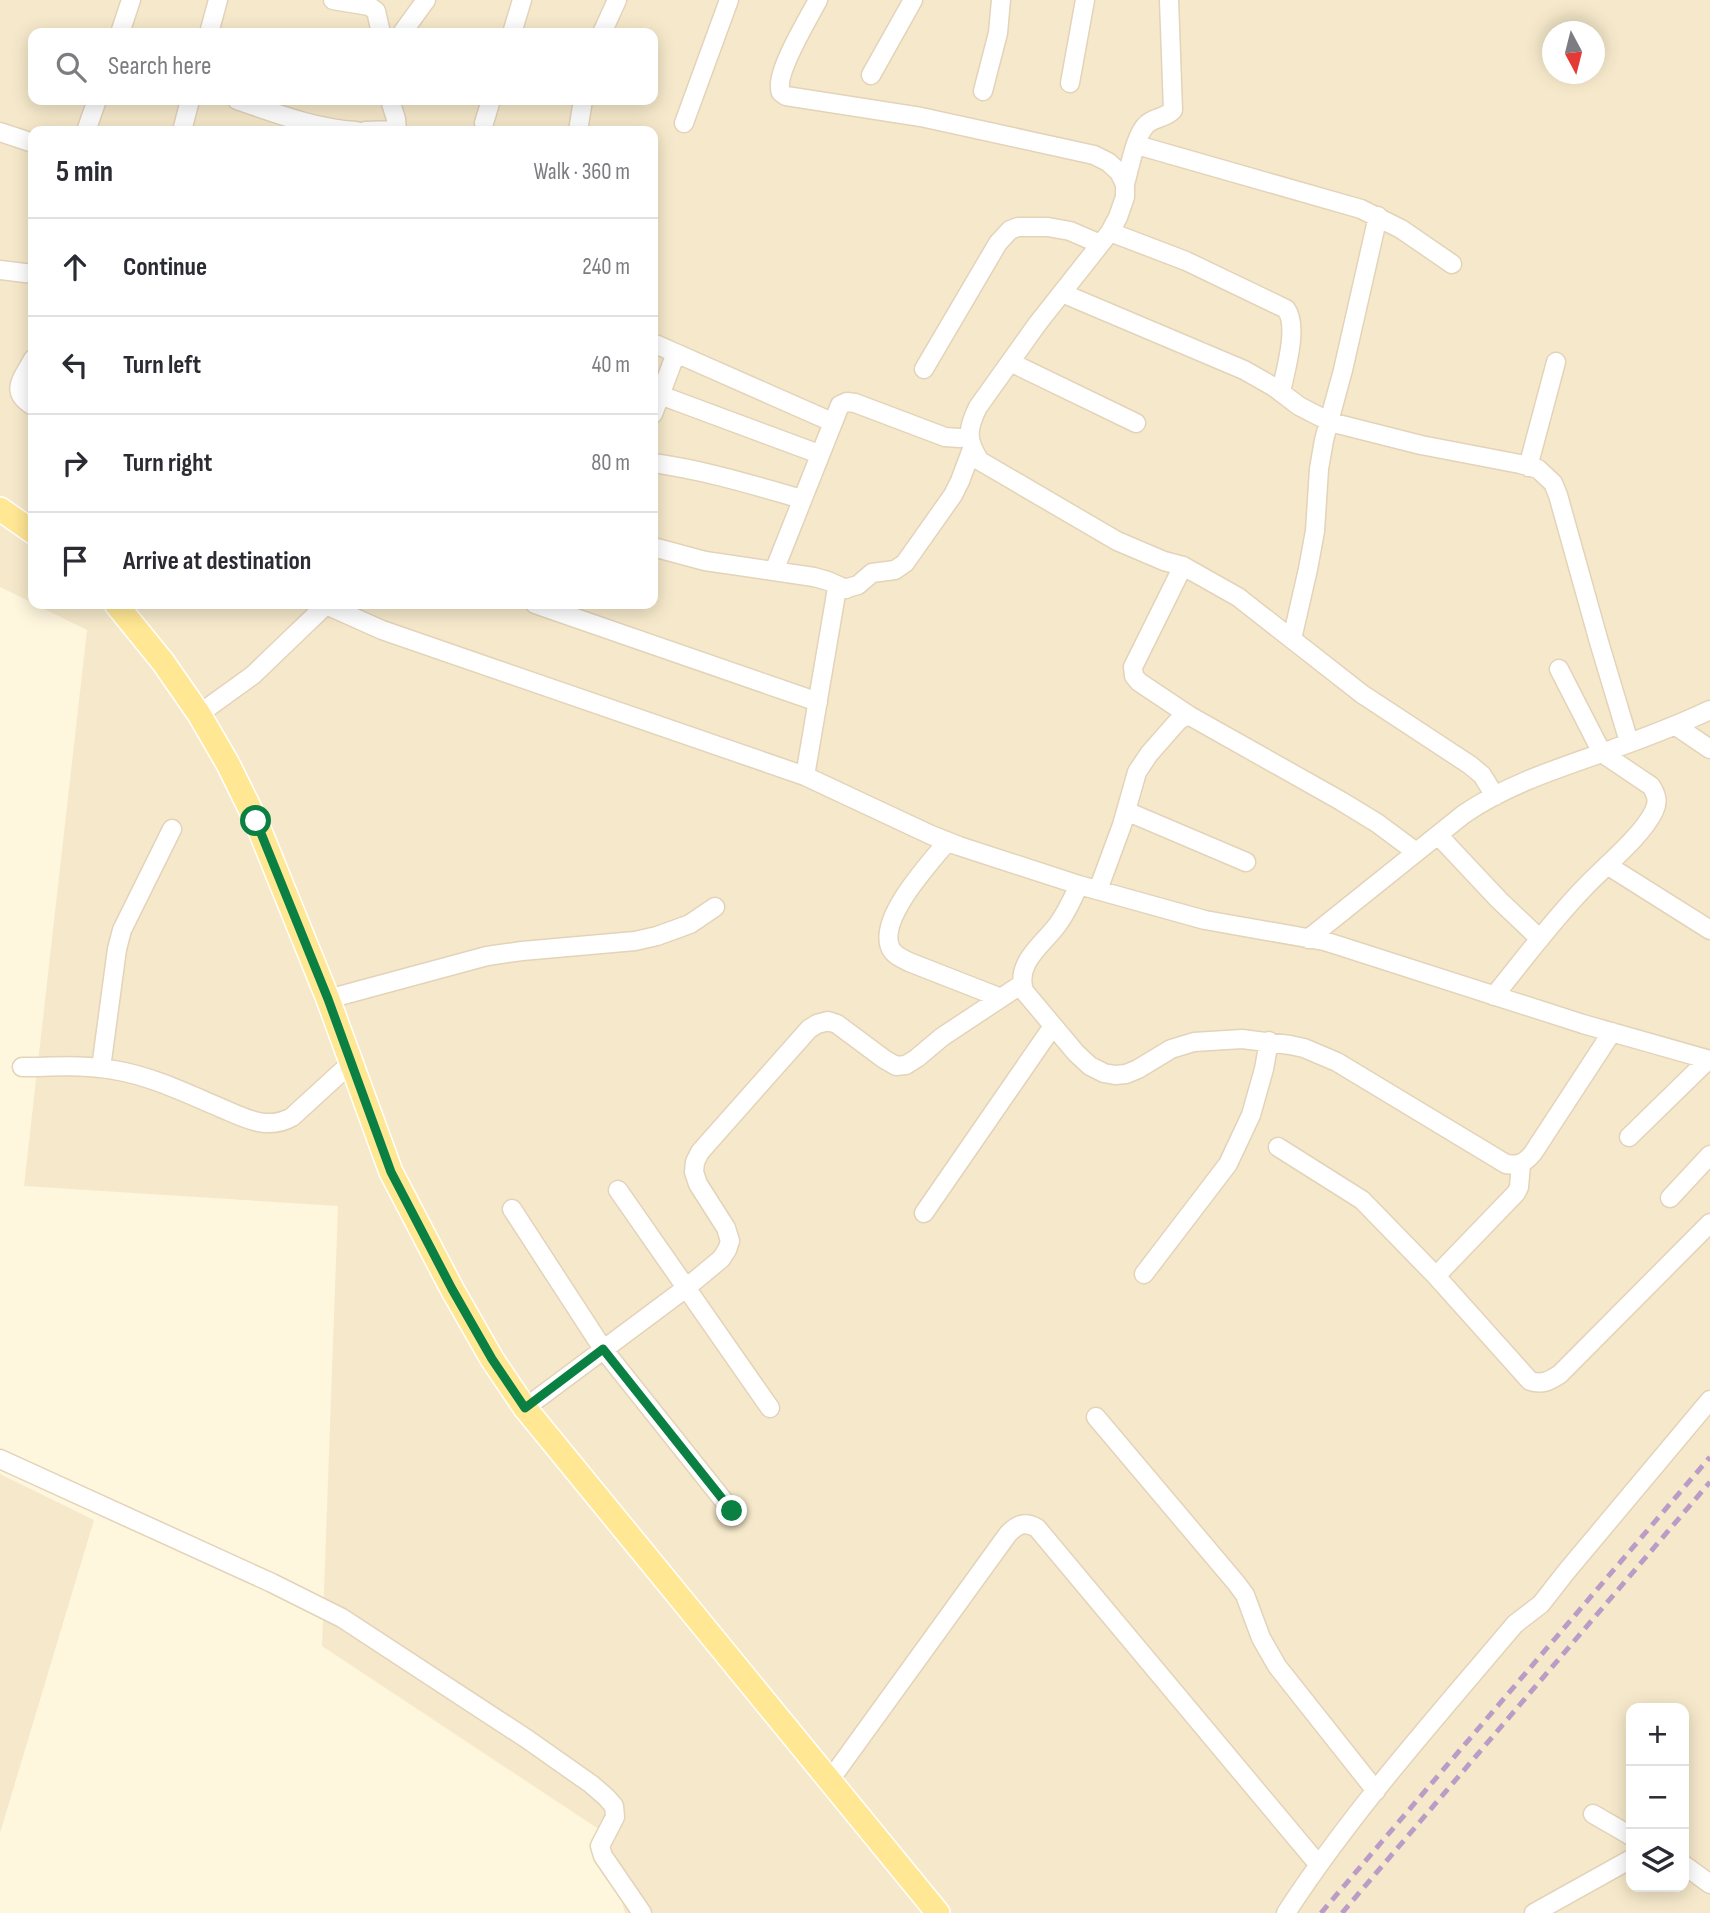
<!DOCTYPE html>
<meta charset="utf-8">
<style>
:root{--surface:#fff;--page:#f2f2f3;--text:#2b2b33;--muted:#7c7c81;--line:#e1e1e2}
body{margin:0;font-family:"Sofia Sans Condensed",sans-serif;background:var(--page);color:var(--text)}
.controls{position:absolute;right:21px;bottom:21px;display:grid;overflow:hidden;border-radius:14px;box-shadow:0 4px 18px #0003}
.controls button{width:63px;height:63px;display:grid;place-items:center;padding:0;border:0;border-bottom:2px solid var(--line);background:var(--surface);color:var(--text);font:35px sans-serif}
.compass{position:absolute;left:1542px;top:21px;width:63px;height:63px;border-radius:50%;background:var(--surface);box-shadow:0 4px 18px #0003;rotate:173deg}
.stop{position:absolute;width:21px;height:21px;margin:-16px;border:5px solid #0b8043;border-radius:50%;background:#fff}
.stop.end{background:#0b8043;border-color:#fff;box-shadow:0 2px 7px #0008}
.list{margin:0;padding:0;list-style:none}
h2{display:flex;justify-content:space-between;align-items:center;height:91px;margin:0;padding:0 28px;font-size:30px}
h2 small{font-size:23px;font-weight:400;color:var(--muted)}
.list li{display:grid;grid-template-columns:46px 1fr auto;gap:21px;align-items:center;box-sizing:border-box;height:98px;padding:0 28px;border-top:2px solid var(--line)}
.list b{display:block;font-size:26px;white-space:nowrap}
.list em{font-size:23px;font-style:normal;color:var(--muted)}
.icon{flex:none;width:38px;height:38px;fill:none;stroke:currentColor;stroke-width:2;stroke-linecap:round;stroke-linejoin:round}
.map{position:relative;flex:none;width:1710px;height:1913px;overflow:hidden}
.search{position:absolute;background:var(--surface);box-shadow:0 4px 18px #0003;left:28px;top:28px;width:630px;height:77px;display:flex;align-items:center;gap:18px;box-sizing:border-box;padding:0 24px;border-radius:14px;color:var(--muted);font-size:26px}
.panel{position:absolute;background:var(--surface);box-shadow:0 4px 18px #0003;left:28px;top:126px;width:630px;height:483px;border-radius:14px}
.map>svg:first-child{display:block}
.residential{fill:#f6e9cb;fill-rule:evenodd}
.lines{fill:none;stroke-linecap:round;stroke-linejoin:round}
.minor-casing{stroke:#e3d3b9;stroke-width:21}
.major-casing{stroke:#fff;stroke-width:26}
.minor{stroke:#fff;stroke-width:18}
.major{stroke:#ffe794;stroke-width:23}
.rail{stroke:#ba9cc7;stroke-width:5;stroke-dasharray:10 7;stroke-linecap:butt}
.route{stroke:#0b8043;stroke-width:9}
</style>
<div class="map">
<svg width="1710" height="1913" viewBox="0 0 1710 1913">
<rect width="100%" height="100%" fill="#fef6dd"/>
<path class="residential" d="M0 0H1710V1913H625L603 1832 322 1646 338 1206 24 1186 87 630 34 604H653V131H33V603L0 587ZM1552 32H1594V74H1552ZM33 33H653V100H33ZM1631 1708H1684V1887H1631Z
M0 1474 94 1520 0 1833Z"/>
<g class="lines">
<defs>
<path id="minor" d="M333 0 369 6 376 11 381 33
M818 0C808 19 778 68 780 87 780 93 781 93 786 96L921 117 1094 155 1108 162 1119 172 1125 184V197L1118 217 1110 232 1038 323 978 407C967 429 966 440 980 461L1117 541 1164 561 1183 566 1238 597 1362 694 1470 765 1482 775 1495 796
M120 33 131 0
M209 33 218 0
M402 33 426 0
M512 33 522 0
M602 33 617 0
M871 75 913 0
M1070 83 1085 0
M983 91 998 33 1001 0
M237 100C275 113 316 129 356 131
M390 100 396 119 397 131
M484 123 491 100
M684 123 729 0
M86 131 97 100
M182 131 190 100
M365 131 397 130
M578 131 583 100
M0 132 33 143
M1137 145 1361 209 1401 229 1452 264
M1125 184C1130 167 1135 135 1147 124 1155 117 1166 118 1173 110L1169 0
M1110 232 1186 261 1286 309C1299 326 1285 372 1281 392
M0 270 33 274
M1062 293 1244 370 1274 387 1299 406 1330 422 1421 445 1520 464 1538 469 1553 483 1558 495 1599 642 1629 742
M653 343 832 422
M33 359C23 379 8 391 33 406
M1010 362 1136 423
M924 369 998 243 1010 230 1018 227H1048L1070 231 1100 244
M660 395 819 454
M653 414 676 353
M653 463C704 470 753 485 802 499
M1528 467 1556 362
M653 547 705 561 814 577 828 581 846 589
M1183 566 1133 667 1134 676 1139 682 1190 716
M774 571 840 405 847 402 855 403 945 437 960 438 969 436
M535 604 818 702
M326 605 382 630 805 776 931 835 959 846 1079 885 1205 920 1324 941 1340 946 1583 1024 1710 1060
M1292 639 1308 569 1315 531 1319 469 1324 440 1343 370 1378 216
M199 714 253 675 327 604
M1676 726 1710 749
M805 776 836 594 840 590 858 585 872 573 895 570 905 563 953 495 960 481 972 449
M1126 811 1246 862
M1438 835 1499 900 1540 939
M947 842C930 863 876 920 891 949 895 956 903 959 909 962L1001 998
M1607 865 1710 930
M1079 885C1073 898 1067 912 1058 924 1043 945 1015 962 1024 991L1076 1053 1090 1066 1104 1073 1115 1075 1126 1074 1138 1069 1171 1049 1194 1042 1242 1039 1290 1045 1304 1048 1337 1062 1506 1164C1519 1166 1525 1163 1533 1153L1612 1032
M1098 890 1122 825 1137 772 1149 754 1178 721 1184 717 1190 716 1341 801 1377 823 1416 852
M1308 939 1464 814C1505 786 1553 770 1599 754 1636 741 1674 727 1710 710
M1494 996C1524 959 1552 921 1585 887 1604 867 1643 835 1654 811 1659 801 1656 794 1651 786L1602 753 1559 669
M328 999 487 956 522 951 635 941 657 936 690 924 715 907
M22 1067C52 1067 83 1064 114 1070 151 1076 186 1093 221 1108 245 1118 267 1131 292 1117L351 1063
M101 1068 117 949 122 930 172 829
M1629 1137 1708 1060
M1278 1147 1362 1200 1436 1276 1530 1381C1543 1385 1549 1381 1560 1374L1710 1223
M618 1190 770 1408
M1670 1198 1710 1155
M512 1209 603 1349 732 1511
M924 1213 1053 1026
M1144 1274 1228 1164 1251 1115 1264 1069 1269 1041
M1436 1276 1516 1193 1519 1187 1521 1164
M525 1408 686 1288 721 1259 727 1250 730 1241 726 1228 698 1184 694 1172 695 1162 700 1152 809 1029 817 1024 828 1021 837 1024 884 1059 896 1066 906 1065 917 1058 942 1037 1022 984
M1096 1417 1237 1584 1245 1595 1261 1638 1277 1666 1376 1791
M0 1459 272 1583 342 1618 527 1739 591 1784 606 1797 614 1806 615 1817 600 1846 603 1856 642 1913
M830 1780 1008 1534C1018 1524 1025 1521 1037 1528L1318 1864
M1593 1814 1631 1836
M1684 1865 1710 1884
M1286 1913C1353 1810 1436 1718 1515 1624L1541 1604 1566 1572 1710 1400
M1534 1913 1631 1859"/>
<path id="major" d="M0 509 33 532
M116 604 163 662 199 714 228 764 256 821 328 999 391 1172 452 1289 492 1359 525 1408 938 1913"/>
</defs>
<use href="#minor" class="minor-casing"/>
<use href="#major" class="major-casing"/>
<use href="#minor" class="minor"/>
<use href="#major" class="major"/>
<path class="rail" d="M1321 1913 1710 1457
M1342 1913 1710 1482"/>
</g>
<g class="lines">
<path class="route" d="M256 821 328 999 391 1172 452 1289 492 1359 525 1408 603 1349 732 1511"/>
</g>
</svg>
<div class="controls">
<button>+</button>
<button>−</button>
<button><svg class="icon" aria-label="layers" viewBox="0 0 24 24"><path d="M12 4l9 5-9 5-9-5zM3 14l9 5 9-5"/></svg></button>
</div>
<svg class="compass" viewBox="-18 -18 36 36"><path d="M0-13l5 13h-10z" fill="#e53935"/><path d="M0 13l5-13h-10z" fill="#7c7c81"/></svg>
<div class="stop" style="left:256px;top:821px"></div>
<div class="stop end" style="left:732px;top:1511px"></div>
<div class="search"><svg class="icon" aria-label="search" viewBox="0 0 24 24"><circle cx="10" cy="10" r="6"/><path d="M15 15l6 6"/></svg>Search here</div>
<section class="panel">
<h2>5 min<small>Walk · 360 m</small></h2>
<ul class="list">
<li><svg class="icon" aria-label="ahead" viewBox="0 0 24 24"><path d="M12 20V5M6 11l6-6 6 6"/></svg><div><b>Continue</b></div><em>240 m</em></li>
<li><svg class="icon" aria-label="left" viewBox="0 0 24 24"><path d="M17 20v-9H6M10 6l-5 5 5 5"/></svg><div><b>Turn left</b></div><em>40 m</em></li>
<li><svg class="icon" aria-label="right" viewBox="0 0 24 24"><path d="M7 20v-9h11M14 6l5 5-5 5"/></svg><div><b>Turn right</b></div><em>80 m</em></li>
<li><svg class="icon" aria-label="arrive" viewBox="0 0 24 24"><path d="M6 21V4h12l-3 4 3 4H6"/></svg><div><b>Arrive at destination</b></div></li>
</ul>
</section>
</div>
